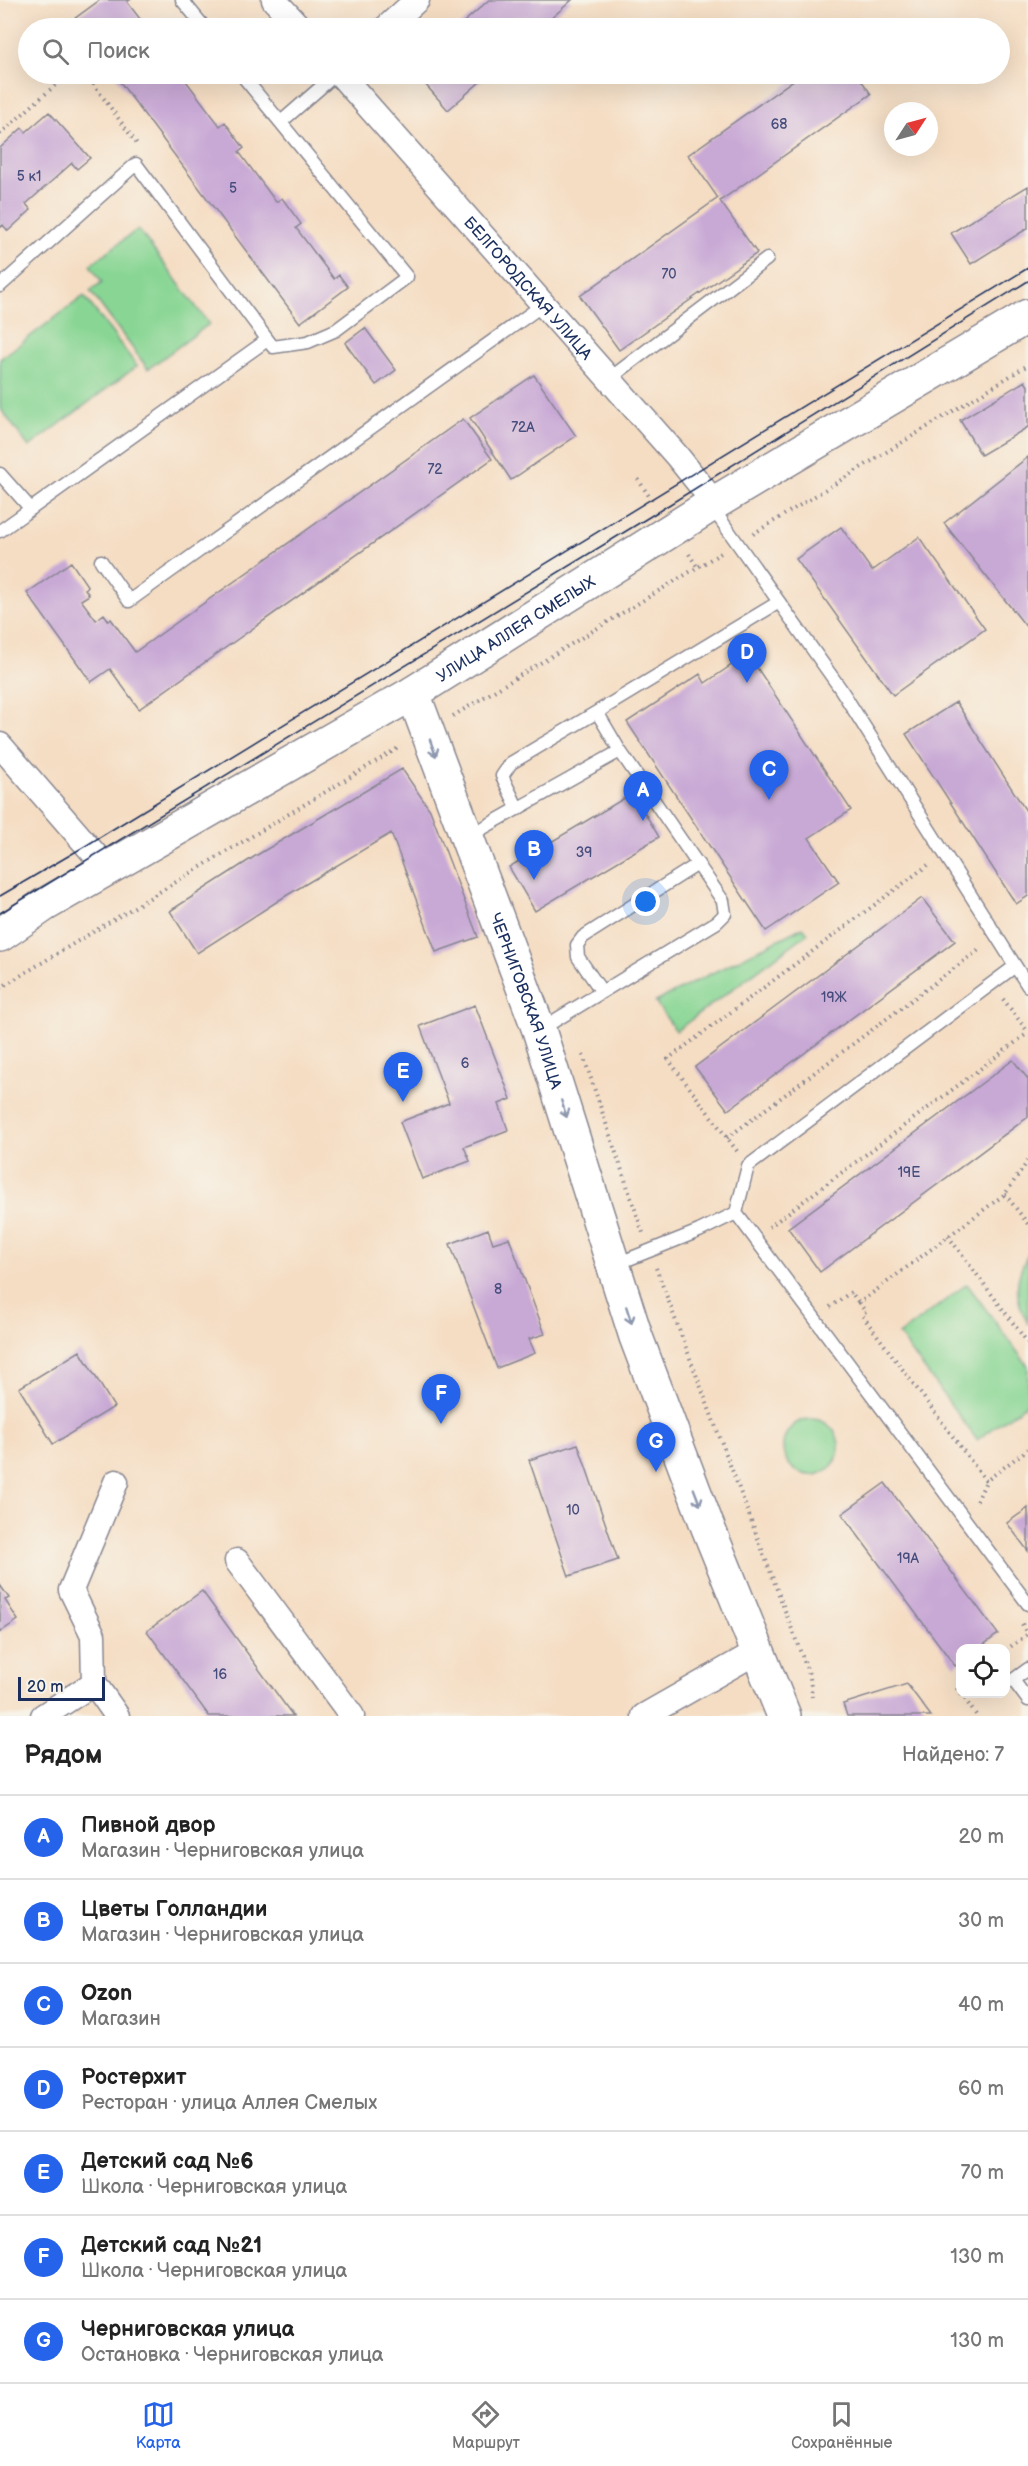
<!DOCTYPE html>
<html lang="ru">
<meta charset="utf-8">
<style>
:root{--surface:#fff;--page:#f6f6f6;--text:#222;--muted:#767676;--line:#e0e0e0;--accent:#2563eb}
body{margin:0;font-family:"Balsamiq Sans",sans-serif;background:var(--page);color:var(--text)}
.controls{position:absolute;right:18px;bottom:18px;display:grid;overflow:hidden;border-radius:12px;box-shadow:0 6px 24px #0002}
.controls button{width:54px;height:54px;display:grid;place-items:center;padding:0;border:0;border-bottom:2px solid var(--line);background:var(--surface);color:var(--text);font:30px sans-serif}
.compass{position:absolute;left:884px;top:102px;width:54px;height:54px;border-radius:50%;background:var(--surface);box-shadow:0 6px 24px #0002;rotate:54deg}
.scale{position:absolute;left:18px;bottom:15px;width:87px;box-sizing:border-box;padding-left:6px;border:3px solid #1b2f5e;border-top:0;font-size:16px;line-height:21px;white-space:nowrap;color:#1b2f5e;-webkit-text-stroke:4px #f7f3e8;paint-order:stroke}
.you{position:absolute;left:646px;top:902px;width:21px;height:21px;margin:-15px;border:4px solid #fff;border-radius:50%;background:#1a73e8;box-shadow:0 0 0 9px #1a73e833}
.badge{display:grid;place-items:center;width:39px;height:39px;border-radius:50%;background:var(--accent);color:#fff;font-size:20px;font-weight:700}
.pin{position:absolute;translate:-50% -50px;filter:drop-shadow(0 2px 3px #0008)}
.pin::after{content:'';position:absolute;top:32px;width:21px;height:18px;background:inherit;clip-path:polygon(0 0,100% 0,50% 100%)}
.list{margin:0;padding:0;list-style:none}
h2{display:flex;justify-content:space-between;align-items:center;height:78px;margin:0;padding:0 24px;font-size:26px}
h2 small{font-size:20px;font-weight:400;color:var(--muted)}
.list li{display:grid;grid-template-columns:39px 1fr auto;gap:18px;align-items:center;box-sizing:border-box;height:84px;padding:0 24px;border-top:2px solid var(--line)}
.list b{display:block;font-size:22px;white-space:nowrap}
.list p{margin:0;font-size:20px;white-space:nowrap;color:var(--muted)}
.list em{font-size:20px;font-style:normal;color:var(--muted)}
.icon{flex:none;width:33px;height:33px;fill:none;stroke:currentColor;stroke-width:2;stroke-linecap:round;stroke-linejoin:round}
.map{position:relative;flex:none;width:1028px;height:1716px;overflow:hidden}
.search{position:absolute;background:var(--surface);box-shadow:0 6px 24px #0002;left:18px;right:18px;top:18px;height:66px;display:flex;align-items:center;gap:15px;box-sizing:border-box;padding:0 21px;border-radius:33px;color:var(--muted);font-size:22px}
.sheet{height:666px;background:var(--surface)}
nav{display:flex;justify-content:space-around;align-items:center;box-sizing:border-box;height:84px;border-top:2px solid var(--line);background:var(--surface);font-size:16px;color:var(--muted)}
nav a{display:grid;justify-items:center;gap:3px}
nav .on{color:var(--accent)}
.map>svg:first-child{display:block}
.green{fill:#89d694;stroke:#528279;stroke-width:1.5}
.building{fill:#c8a8d5}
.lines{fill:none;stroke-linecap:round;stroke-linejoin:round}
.service-casing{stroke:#888690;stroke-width:15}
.minor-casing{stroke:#888690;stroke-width:27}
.secondary-casing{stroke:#888690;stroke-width:36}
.path{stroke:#888690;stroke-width:4;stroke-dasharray:1.5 4.5;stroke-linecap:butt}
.service{stroke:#fff;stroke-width:12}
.minor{stroke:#fff;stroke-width:24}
.secondary{stroke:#fff;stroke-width:33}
.tram{stroke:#1b2f5e;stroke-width:1.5}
.oneway{stroke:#8d97ae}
.labels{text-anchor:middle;stroke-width:4.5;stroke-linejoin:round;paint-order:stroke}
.number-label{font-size:14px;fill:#464d7c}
.street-label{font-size:16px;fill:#1b2f5e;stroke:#f7f3e8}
</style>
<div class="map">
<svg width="1028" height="1716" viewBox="0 0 1028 1716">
<rect width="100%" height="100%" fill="#f7f3e8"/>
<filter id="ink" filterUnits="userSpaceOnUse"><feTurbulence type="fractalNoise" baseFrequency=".0167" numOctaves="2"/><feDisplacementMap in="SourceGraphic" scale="12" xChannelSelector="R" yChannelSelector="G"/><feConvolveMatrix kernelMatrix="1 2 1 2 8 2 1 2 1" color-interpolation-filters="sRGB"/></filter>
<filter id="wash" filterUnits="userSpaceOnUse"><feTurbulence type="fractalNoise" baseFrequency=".008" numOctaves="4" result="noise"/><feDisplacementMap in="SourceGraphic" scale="24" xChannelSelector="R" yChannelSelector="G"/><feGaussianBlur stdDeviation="1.35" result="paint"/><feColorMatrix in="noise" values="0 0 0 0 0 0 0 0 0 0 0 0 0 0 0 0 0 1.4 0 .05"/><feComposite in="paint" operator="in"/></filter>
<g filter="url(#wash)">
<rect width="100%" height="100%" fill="#f5ddc3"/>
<path class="green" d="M138 229 209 324 148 369 90 291 102 282 90 265Z
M84 296 137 366 29 447 0 408V359Z
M803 927 808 933 676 1031 655 1002Z
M1028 1255V1323C1014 1299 1014 1279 1028 1255Z
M967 1284 1028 1366V1403L977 1440 899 1335Z
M783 1447a28 28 0 1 1 56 0a28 28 0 1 1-56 0Z"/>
<g id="blocks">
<path class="building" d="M100 0H130L127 2 147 28H81L74 19Z
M489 0H572L540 28H457Z
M114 74H187L183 77 220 126 225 122 244 148 239 152 276 202 282 198 301 224 296 228 334 279 339 275 348 287 300 323Z
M416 74H489L448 110Z
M802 74H857L871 94 720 201 757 253 619 350 580 296 718 198 688 155Z
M49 112 90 158 77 169 72 163 26 204 31 210 8 231 3 225 0 228V148L22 128 26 132Z
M1028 186V228L971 264 951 233Z
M365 328 396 370 376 385 345 343Z
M534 375 576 436 511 480 470 418Z
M1025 381 1028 386V427L981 455 960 420Z
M463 419 492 459 139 709 110 669 91 682 27 593 71 562 88 587 85 589 89 595 81 600 96 620 104 614 109 621 111 619 135 652Z
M1028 457V629L944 523Z
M841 527 872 571 919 537 985 629 893 695 796 559Z
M748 654 851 810 809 838 839 882 766 931 627 722 700 674 705 683Z
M956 702 1028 814V896L1016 904 906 734Z
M402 769 430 810 478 937 436 952 391 833 284 897 197 953 170 911 257 855Z
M633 793 659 837 535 911 509 867Z
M922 898 955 941 728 1110 695 1067Z
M475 1005 511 1099 499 1104 508 1130 464 1147 470 1161 422 1179 400 1122 449 1103 420 1026Z
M1013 1060 1028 1079V1117L820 1272 788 1228Z
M488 1229 493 1243 509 1238 545 1334 529 1339 535 1353 497 1368 450 1244Z
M80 1351 114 1407 53 1444 19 1388Z
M578 1444 618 1560 569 1576 529 1460Z
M885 1483 998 1634 979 1648H960V1662L955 1666 842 1514Z
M1028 1508V1551L1007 1523Z
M0 1585 9 1598 5 1600 18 1620 0 1632Z
M202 1591 293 1716H209L147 1631Z
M907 1684 931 1716H847L843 1704Z"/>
</g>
</g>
<g filter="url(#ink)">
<use href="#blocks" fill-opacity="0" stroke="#888690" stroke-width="1.5"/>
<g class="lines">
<defs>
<path id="service" d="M182 0 205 28
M281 122 336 74
M0 286 136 164 273 347 308 342 336 330 407 277 241 74
M609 379 767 259
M0 474 31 509
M711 506 840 688 1028 986
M0 531 267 340
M101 561 129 601 544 304
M518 809 502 776 511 763 597 712
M469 836 620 751
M602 992 578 957 577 945 583 937 698 864
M541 1029 717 922 725 914 723 901 620 751 597 712 779 602
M736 1213 1028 1604
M614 1265 699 1231 736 1213 748 1166 1014 967
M1028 1669 1013 1680 1028 1700"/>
<g id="minor">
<path d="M274 0 300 28"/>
<path d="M386 28 417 0"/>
<path id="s1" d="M340 74 677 456 709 496 711 505"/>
<path d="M0 745 104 865 106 871"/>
<path d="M237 1561 352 1716"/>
<path d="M94 1683 93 1635 71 1590 116 1482"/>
<path d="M43 1716 94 1683 117 1716"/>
<path d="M644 1716 758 1651"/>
</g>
<g id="secondary">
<path id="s2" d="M413 693 539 1030 636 1337 707 1525 784 1716"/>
<path id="s3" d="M0 935 44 905 413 693 711 505 1028 316"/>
</g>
</defs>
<use href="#service" class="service-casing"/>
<use href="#minor" class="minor-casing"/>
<use href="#secondary" class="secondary-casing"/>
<path class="path" d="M86 74 137 144
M0 134 68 74
M638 479 654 504
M753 534 1028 365
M689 554 698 568
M453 716 721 553
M0 988 400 747
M1003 999 1028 1032
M583 1055 643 1233
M727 1138 980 949
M737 1151 668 1059 928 865
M1028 1161 1005 1194 859 1303 866 1312 862 1315 986 1481 1028 1449
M1005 1194 1028 1224
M769 1227 1028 1033
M948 1236 1028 1343
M656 1268 810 1677 812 1697
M830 1307 851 1292 859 1303
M977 1501 986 1481
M1022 1624 1028 1633
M1006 1650 1028 1634
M960 1684 956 1687 960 1693
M961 1694 977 1716"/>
<use href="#service" class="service"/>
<use href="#minor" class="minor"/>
<use href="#secondary" class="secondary"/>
<path class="tram" d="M0 896 87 845 1028 268
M0 913 659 511 1028 281"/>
</g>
<defs><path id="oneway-shaft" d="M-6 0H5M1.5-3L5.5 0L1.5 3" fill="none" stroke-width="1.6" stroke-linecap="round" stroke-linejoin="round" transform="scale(1.5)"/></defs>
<g class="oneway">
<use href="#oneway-shaft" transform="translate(433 748) rotate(70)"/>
<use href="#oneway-shaft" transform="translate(564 1109) rotate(72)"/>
<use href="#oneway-shaft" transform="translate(629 1315) rotate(72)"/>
<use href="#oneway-shaft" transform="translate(697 1497) rotate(69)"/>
</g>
</g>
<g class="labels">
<g class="number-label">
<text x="779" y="129">68</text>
<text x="29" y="181">5 к1</text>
<text x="233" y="193">5</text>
<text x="669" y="279">70</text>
<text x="523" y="432">72А</text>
<text x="435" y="474">72</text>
<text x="584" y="857">39</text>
<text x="834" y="1002">19Ж</text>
<text x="465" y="1068">6</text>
<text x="909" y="1177">19Е</text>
<text x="498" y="1294">8</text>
<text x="573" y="1515">10</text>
<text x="908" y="1563">19А</text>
<text x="220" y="1679">16</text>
</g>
<g class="street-label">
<text dy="6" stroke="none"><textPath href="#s1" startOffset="285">БЕЛГОРОДСКАЯ УЛИЦА</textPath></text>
<text dy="6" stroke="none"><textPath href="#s3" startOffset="600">УЛИЦА АЛЛЕЯ СМЕЛЫХ</textPath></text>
<text dy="6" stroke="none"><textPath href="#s2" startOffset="328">ЧЕРНИГОВСКАЯ УЛИЦА</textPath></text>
</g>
</g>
</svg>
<div class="controls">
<button><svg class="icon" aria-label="locate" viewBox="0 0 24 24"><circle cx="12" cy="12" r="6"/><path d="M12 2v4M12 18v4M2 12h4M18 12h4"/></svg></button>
</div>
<svg class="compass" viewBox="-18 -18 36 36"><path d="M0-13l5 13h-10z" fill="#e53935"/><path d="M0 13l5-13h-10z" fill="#767676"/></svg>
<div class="scale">20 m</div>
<div class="you"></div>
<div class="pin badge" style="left:643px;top:821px">A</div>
<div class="pin badge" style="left:534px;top:880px">B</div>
<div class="pin badge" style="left:769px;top:800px">C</div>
<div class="pin badge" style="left:747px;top:683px">D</div>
<div class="pin badge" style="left:403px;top:1102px">E</div>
<div class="pin badge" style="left:441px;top:1424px">F</div>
<div class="pin badge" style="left:656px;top:1472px">G</div>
<div class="search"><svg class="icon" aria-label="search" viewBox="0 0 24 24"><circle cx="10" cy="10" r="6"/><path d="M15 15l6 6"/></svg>Поиск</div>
</div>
<section class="sheet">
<h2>Рядом<small>Найдено: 7</small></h2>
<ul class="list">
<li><span class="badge">A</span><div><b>Пивной двор</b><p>Магазин · Черниговская улица</p></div><em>20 m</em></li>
<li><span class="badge">B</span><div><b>Цветы Голландии</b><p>Магазин · Черниговская улица</p></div><em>30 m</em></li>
<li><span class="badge">C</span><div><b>Ozon</b><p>Магазин</p></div><em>40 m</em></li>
<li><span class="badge">D</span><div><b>Ростерхит</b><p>Ресторан · улица Аллея Смелых</p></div><em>60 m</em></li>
<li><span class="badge">E</span><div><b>Детский сад №6</b><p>Школа · Черниговская улица</p></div><em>70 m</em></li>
<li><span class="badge">F</span><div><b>Детский сад №21</b><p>Школа · Черниговская улица</p></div><em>130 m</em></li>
<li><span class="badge">G</span><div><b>Черниговская улица</b><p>Остановка · Черниговская улица</p></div><em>130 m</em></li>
</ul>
</section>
<nav>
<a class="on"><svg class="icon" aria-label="map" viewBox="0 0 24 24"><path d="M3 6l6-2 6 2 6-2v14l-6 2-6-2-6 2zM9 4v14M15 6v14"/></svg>Карта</a>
<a><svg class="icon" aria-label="directions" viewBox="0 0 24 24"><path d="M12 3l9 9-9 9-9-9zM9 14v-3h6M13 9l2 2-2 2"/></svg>Маршрут</a>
<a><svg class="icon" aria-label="saved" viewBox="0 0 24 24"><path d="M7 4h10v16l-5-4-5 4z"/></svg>Сохранённые</a>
</nav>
